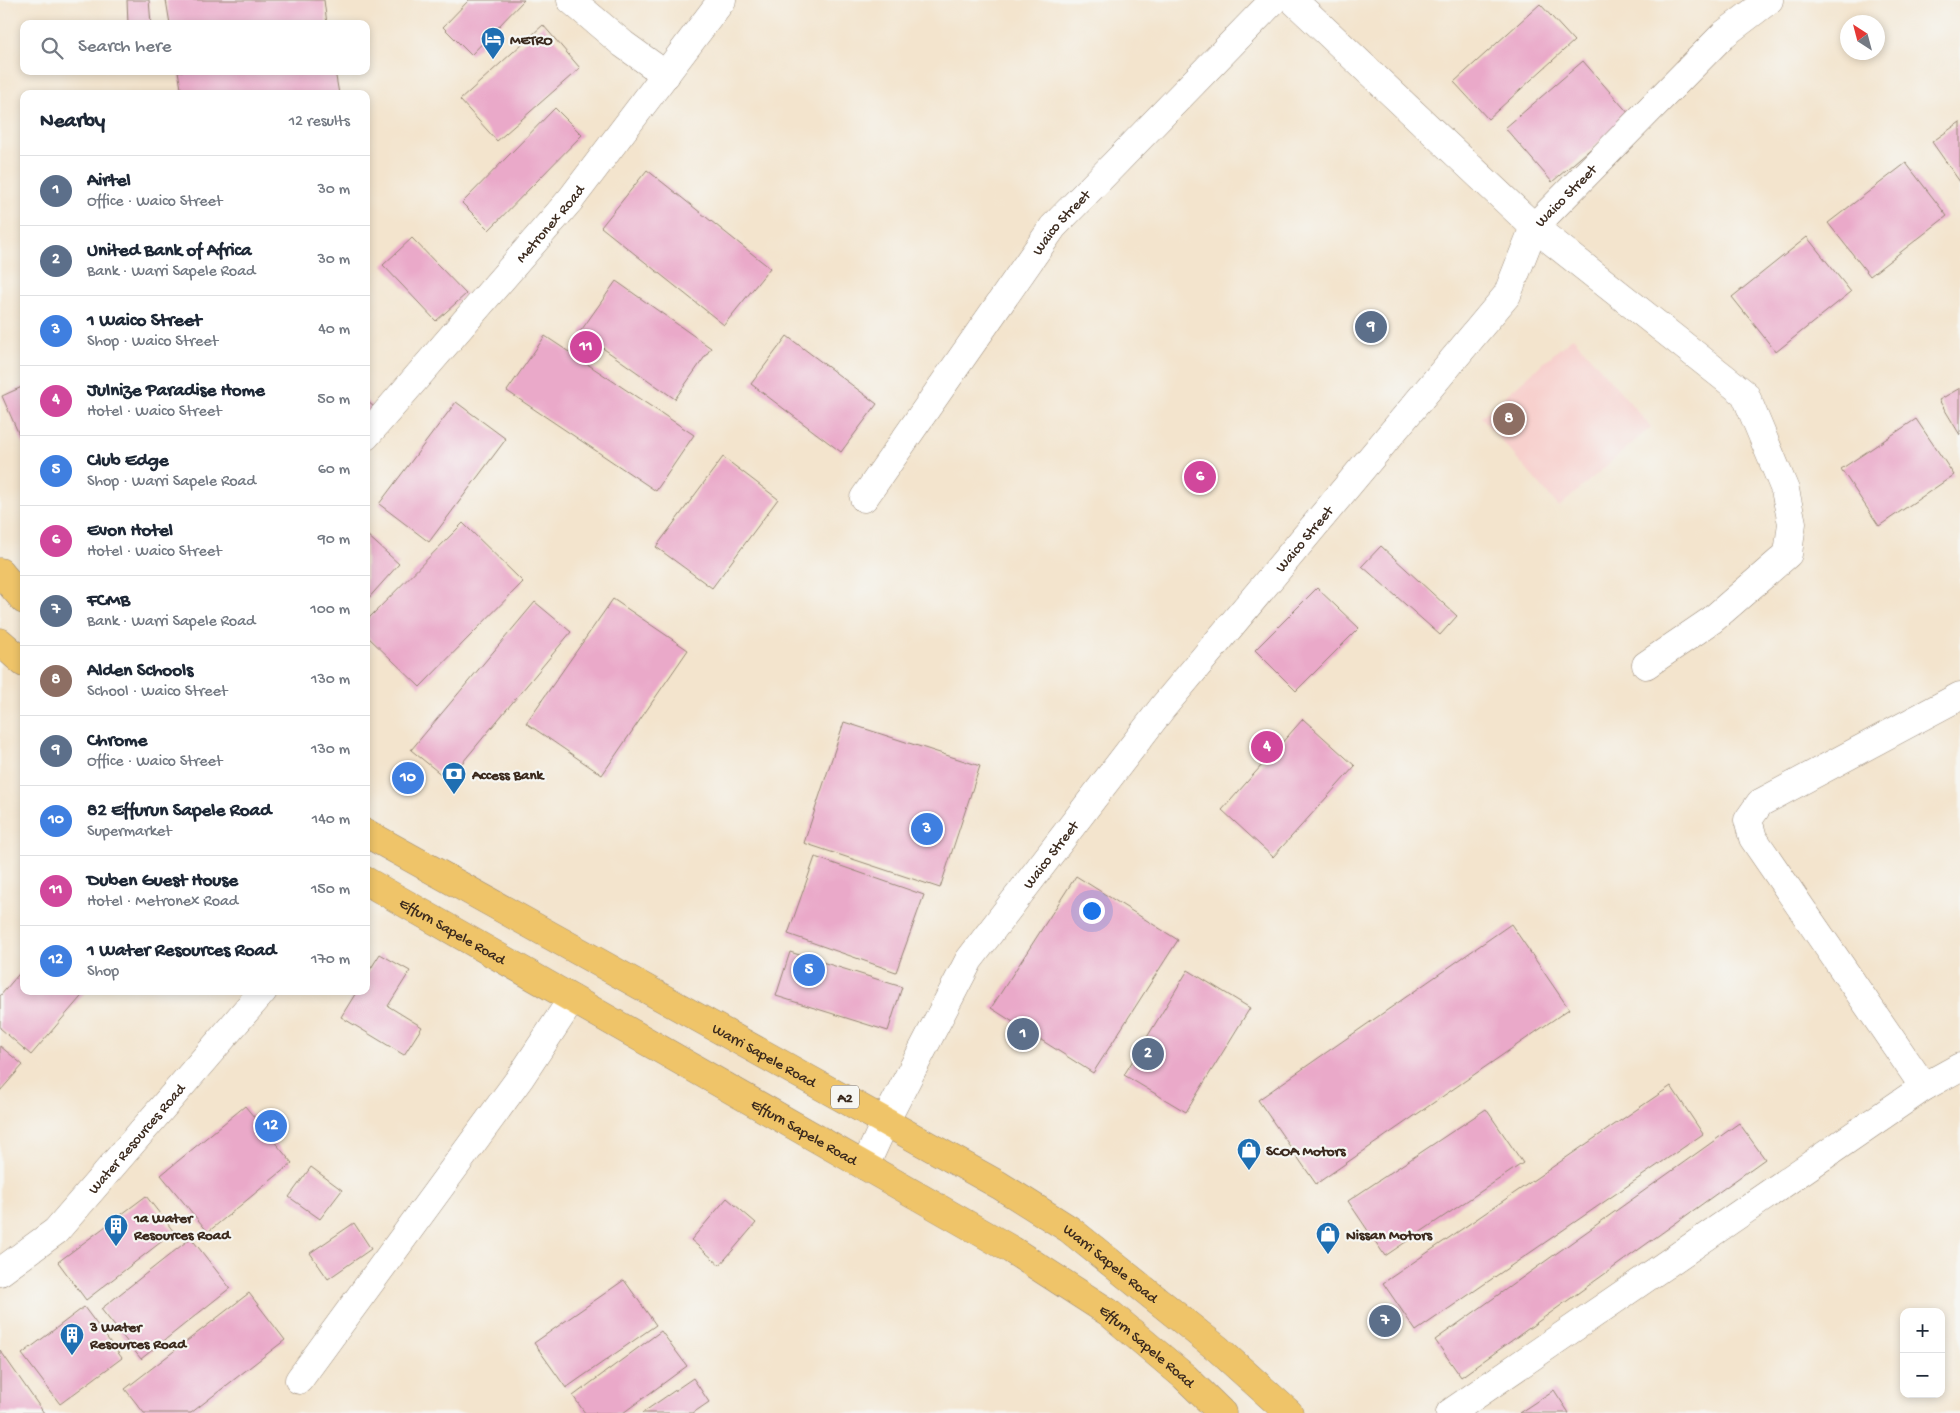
<!DOCTYPE html>
<meta charset="utf-8">
<style>
:root{--surface:#fff;--page:#f6f6f7;--text:#1f2937;--muted:#747a83;--line:#e0e1e3;--accent:#1f6fb2}
body{margin:0;font-family:"Gochi Hand",sans-serif;background:var(--page);color:var(--text)}
.controls{position:absolute;right:15px;bottom:15px;display:grid;overflow:hidden;border-radius:10px;box-shadow:0 2px 8px #0003}
.controls button{width:45px;height:45px;display:grid;place-items:center;padding:0;border:0;border-bottom:1px solid var(--line);background:var(--surface);color:var(--text);font:25px sans-serif}
.compass{position:absolute;left:1840px;top:15px;width:45px;height:45px;border-radius:50%;background:var(--surface);box-shadow:0 2px 8px #0003;rotate:324deg}
.you{position:absolute;left:1091px;top:910px;width:18px;height:18px;margin:-12px;border:4px solid #fff;border-radius:50%;background:#1a73e8;box-shadow:0 0 0 8px #1a73e833}
.badge{display:grid;place-items:center;width:32px;height:32px;border-radius:50%;background:var(--accent);color:#fff;font-size:16px;font-weight:700}
.pin{position:absolute;translate:-50% -50%;border:2px solid #fff;box-shadow:0 1px 5px #0006}
.list{margin:0;padding:0;list-style:none}
h2{display:flex;justify-content:space-between;align-items:center;height:65px;margin:0;padding:0 20px;font-size:21px}
h2 small{font-size:16px;font-weight:400;color:var(--muted)}
.list li{display:grid;grid-template-columns:32px 1fr auto;gap:15px;align-items:center;box-sizing:border-box;height:70px;padding:0 20px;border-top:1px solid var(--line)}
.list b{display:block;font-size:19px;white-space:nowrap}
.list p{margin:0;font-size:16px;white-space:nowrap;color:var(--muted)}
.list em{font-size:16px;font-style:normal;color:var(--muted)}
.icon{flex:none;width:28px;height:28px;fill:none;stroke:currentColor;stroke-width:2;stroke-linecap:round;stroke-linejoin:round}
.map{position:relative;flex:none;width:1960px;height:1413px;overflow:hidden}
.search{position:absolute;background:var(--surface);box-shadow:0 2px 8px #0003;left:20px;top:20px;width:350px;height:55px;display:flex;align-items:center;gap:12px;box-sizing:border-box;padding:0 18px;border-radius:10px;color:var(--muted);font-size:19px}
.panel{position:absolute;background:var(--surface);box-shadow:0 2px 8px #0003;left:20px;top:90px;width:350px;height:905px;border-radius:10px}
.map>svg:first-child{display:block}
.built{fill:#f7d0cd}
.building{fill:#eaa9c9}
.lines{fill:none;stroke-linecap:round;stroke-linejoin:round}
.minor-casing{stroke:#978776;stroke-width:29}
.highway-casing{stroke:#978776;stroke-width:29}
.minor{stroke:#fff;stroke-width:28}
.highway{stroke:#efc469;stroke-width:28}
.labels{text-anchor:middle;stroke-width:4.5;stroke-linejoin:round;paint-order:stroke}
.shield{fill:#f6f6f2;stroke:#73675e;stroke-width:1}
.shield-label{font-size:14px;font-weight:bold;fill:#3b2a1e}
.poi-label{font-size:15px;font-weight:bold;fill:#3b2a1e;stroke:#f6f6f2;text-anchor:start}
.street-label{font-size:15px;fill:#3b2a1e;stroke:#f6f6f2}
</style>
<div class="map">
<svg width="1960" height="1413" viewBox="0 0 1960 1413">
<rect width="100%" height="100%" fill="#f6f6f2"/>
<filter id="ink" filterUnits="userSpaceOnUse"><feTurbulence type="fractalNoise" baseFrequency=".02" numOctaves="2"/><feDisplacementMap in="SourceGraphic" scale="10" xChannelSelector="R" yChannelSelector="G"/><feConvolveMatrix kernelMatrix="1 2 1 2 8 2 1 2 1" color-interpolation-filters="sRGB"/></filter>
<filter id="wash" filterUnits="userSpaceOnUse"><feTurbulence type="fractalNoise" baseFrequency=".0096" numOctaves="4" result="noise"/><feDisplacementMap in="SourceGraphic" scale="20" xChannelSelector="R" yChannelSelector="G"/><feGaussianBlur stdDeviation="1.12" result="paint"/><feColorMatrix in="noise" values="0 0 0 0 0 0 0 0 0 0 0 0 0 0 0 0 0 1.4 0 .05"/><feComposite in="paint" operator="in"/></filter>
<g filter="url(#wash)">
<rect width="100%" height="100%" fill="#f3e4cd"/>
<path class="built" d="M1573 337 1651 427 1559 507 1481 417Z"/>
<g id="blocks">
<path class="building" d="M127 0H149L151 24H128Z
M166 0H324L327 24H170Z
M469 0H524L471 55 443 27Z
M1540 4 1574 41 1488 119 1454 82Z
M543 25 580 68 497 141 460 100Z
M1583 61 1630 115 1552 182 1505 128Z
M178 71H335L339 94H182Z
M555 108 582 135 489 230 462 203Z
M1960 122V182L1932 142Z
M1906 163 1947 216 1870 276 1828 223Z
M647 170 770 268 724 325 601 227Z
M1807 237 1851 292 1776 352 1732 297Z
M412 238 466 294 436 321 383 265Z
M616 281 711 348 675 399 580 332Z
M545 336 694 435 656 491 507 391Z
M787 336 877 404 841 452 751 384Z
M24 386V446L2 396Z
M1960 388V435L1939 400Z
M366 400 375 408 366 416Z
M456 402 506 439 429 542 379 504Z
M1916 419 1954 475 1879 526 1841 469Z
M723 457 778 499 712 588 656 547Z
M463 523 523 582 420 687 366 635V621Z
M366 534 399 564 366 601Z
M1381 546 1457 616 1440 635 1362 566Z
M1317 588 1359 628 1296 691 1255 650Z
M613 599 688 650 602 775 526 723Z
M535 602 571 632 448 780 411 750Z
M1303 719 1355 766 1273 857 1222 810Z
M844 722 980 766 940 888 804 843Z
M815 857 924 895 896 972 788 934Z
M1076 876 1178 940 1093 1073 991 1008Z
M1511 924 1569 1009 1316 1184 1258 1100Z
M790 952 902 987 888 1031 776 996Z
M380 954 410 971 388 1006 422 1027 404 1055 341 1017 357 991H366V976Z
M24 968V991H86L31 1055 0 1028V996Z
M1188 970 1250 1008 1186 1112 1124 1075Z
M0 1046 23 1065 0 1091Z
M1671 1086 1703 1134 1416 1331 1383 1283Z
M245 1106 292 1163 208 1232 161 1175Z
M1486 1109 1523 1163 1385 1256 1348 1201Z
M1739 1123 1765 1159 1461 1377 1435 1340Z
M311 1167 342 1190 320 1219 289 1197Z
M146 1196 174 1232 86 1300 58 1262Z
M727 1198 756 1223 720 1265 691 1240Z
M354 1223 371 1249 328 1279 310 1253Z
M191 1238 230 1288 141 1359 101 1309Z
M624 1280 656 1325 566 1388 534 1343Z
M249 1293 285 1340 191 1413H144L125 1389Z
M84 1307 122 1358 60 1404 22 1354Z
M661 1331 687 1366 623 1413H585L573 1396Z
M0 1350 44 1413H0Z
M693 1378 709 1402 693 1413H642Z
M1554 1390 1569 1413H1519Z"/>
</g>
</g>
<g filter="url(#ink)">
<use href="#blocks" fill-opacity="0" stroke="#978776" stroke-width="1"/>
<g class="lines">
<defs>
<g id="minor">
<path d="M571 0 623 44 666 75"/>
<path d="M1293 0 1534 227 1745 394 1785 490 1792 523 1788 554 1712 620 1646 665"/>
<path id="s1" d="M366 436 571 199 722 0"/>
<path id="s2" d="M864 498 1053 227 1274 0"/>
<path d="M1924 1087 1753 838 1748 820 1760 803 1960 696"/>
<path id="s3" d="M865 1166 886 1120 969 960 1163 707 1507 295 1534 227 1723 35 1769 0"/>
<path id="s4" d="M0 1272 56 1231 263 991"/>
<path d="M299 1380 520 1078 572 999"/>
<path d="M1450 1413 1924 1087 1960 1067"/>
</g>
<g id="highway">
<path d="M0 572 24 600"/>
<path d="M0 642 24 663"/>
<path id="s5" d="M366 833 999 1185 1069 1229 1218 1349 1289 1413"/>
<path id="s6" d="M366 881 1012 1250 1108 1312 1185 1377 1222 1413"/>
</g>
</defs>
<use href="#minor" class="minor-casing"/>
<use href="#highway" class="highway-casing"/>
<use href="#minor" class="minor"/>
<use href="#highway" class="highway"/>
</g>
</g>
<defs>
<symbol id="hotel-pin" viewBox="-11 -11 22 30"><path d="M0 17L-7.5 6A9.5 9.5 0 1 1 7.5 6Z" fill="#1f6fb2" stroke="#f6f6f2"/><path d="M-6-4.5h1.5V1H6V5H4.5V3h-9V5H-6ZM-4 0a1.8 1.8 0 1 1 3.6 0ZM.5 0V-2.5h3Q6-2.5 6 0Z" fill="#fff"/></symbol>
<symbol id="bank-pin" viewBox="-11 -11 22 30"><path d="M0 17L-7.5 6A9.5 9.5 0 1 1 7.5 6Z" fill="#1f6fb2" stroke="#f6f6f2"/><path d="M-6-4H6V4H-6ZM0-2.3a2.3 2.3 0 1 0 0 4.6a2.3 2.3 0 1 0 0-4.6Z" fill="#fff"/></symbol>
<symbol id="shop-pin" viewBox="-11 -11 22 30"><path d="M0 17L-7.5 6A9.5 9.5 0 1 1 7.5 6Z" fill="#1f6fb2" stroke="#f6f6f2"/><path d="M-5-2.5h2.3a2.7 3.5 0 0 1 5.4 0H5L5.5 6h-11ZM-1.5-2.5h3a1.5 2.3 0 0 0-3 0Z" fill="#fff"/></symbol>
<symbol id="building-pin" viewBox="-11 -11 22 30"><path d="M0 17L-7.5 6A9.5 9.5 0 1 1 7.5 6Z" fill="#1f6fb2" stroke="#f6f6f2"/><path d="M-4-6H4V6H1V3H-1V6H-4ZM-2.5-4.3h1.7v1.8h-1.7ZM.8-4.3h1.7v1.8H.8ZM-2.5-1h1.7V.8h-1.7ZM.8-1h1.7V.8H.8Z" fill="#fff"/></symbol>
</defs>
<g fill-rule="evenodd">
<use href="#hotel-pin" x="479" y="25" width="28" height="38"/>
<use href="#bank-pin" x="440" y="760" width="28" height="38"/>
<use href="#shop-pin" x="1235" y="1136" width="28" height="38"/>
<use href="#building-pin" x="102" y="1212" width="28" height="38"/>
<use href="#shop-pin" x="1314" y="1220" width="28" height="38"/>
<use href="#building-pin" x="58" y="1321" width="28" height="38"/>
</g>
<g class="labels">
<rect class="shield" x="831" y="1085.5" width="28" height="23" rx="4"/>
<g class="shield-label">
<text x="845" y="1102">A2</text>
</g>
<g class="poi-label">
<text x="510" y="44">METRO</text>
<text x="472" y="779">Access Bank</text>
<text x="1266" y="1155">SCOA Motors</text>
<text x="134" y="1222">1a Water<tspan x="134" dy="17">Resources Road</tspan></text>
<text x="1346" y="1239">Nissan Motors</text>
<text x="90" y="1331">3 Water<tspan x="90" dy="17">Resources Road</tspan></text>
</g>
<g class="street-label">
<text dy="5" stroke="none"><textPath href="#s3" startOffset="1204">Waico Street</textPath></text>
<text dy="5" stroke="none"><textPath href="#s1" startOffset="281">Metronex Road</textPath></text>
<text dy="5" stroke="none"><textPath href="#s2" startOffset="339">Waico Street</textPath></text>
<text dy="5" stroke="none"><textPath href="#s3" startOffset="769">Waico Street</textPath></text>
<text dy="5" stroke="none"><textPath href="#s3" startOffset="364">Waico Street</textPath></text>
<text dy="5" stroke="none"><textPath href="#s6" startOffset="100">Effurn Sapele Road</textPath></text>
<text dy="5" stroke="none"><textPath href="#s5" startOffset="456">Warri Sapele Road</textPath></text>
<text dy="5" stroke="none"><textPath href="#s6" startOffset="505">Effurn Sapele Road</textPath></text>
<text dy="5" stroke="none"><textPath href="#s4" startOffset="192">Water Resources Road</textPath></text>
<text dy="5" stroke="none"><textPath href="#s5" startOffset="861">Warri Sapele Road</textPath></text>
<text dy="5" stroke="none"><textPath href="#s6" startOffset="910">Effurn Sapele Road</textPath></text>
</g>
</g>
</svg>
<div class="controls">
<button>+</button>
<button>−</button>
</div>
<svg class="compass" viewBox="-18 -18 36 36"><path d="M0-13l5 13h-10z" fill="#e53935"/><path d="M0 13l5-13h-10z" fill="#747a83"/></svg>
<div class="you"></div>
<div class="pin badge" style="left:1023px;top:1034px;background:#5c6f8a">1</div>
<div class="pin badge" style="left:1148px;top:1054px;background:#5c6f8a">2</div>
<div class="pin badge" style="left:927px;top:829px;background:#3f7fe0">3</div>
<div class="pin badge" style="left:1267px;top:747px;background:#d1479c">4</div>
<div class="pin badge" style="left:809px;top:970px;background:#3f7fe0">5</div>
<div class="pin badge" style="left:1200px;top:477px;background:#d1479c">6</div>
<div class="pin badge" style="left:1385px;top:1321px;background:#5c6f8a">7</div>
<div class="pin badge" style="left:1509px;top:419px;background:#8d6e63">8</div>
<div class="pin badge" style="left:1371px;top:327px;background:#5c6f8a">9</div>
<div class="pin badge" style="left:408px;top:778px;background:#3f7fe0">10</div>
<div class="pin badge" style="left:586px;top:347px;background:#d1479c">11</div>
<div class="pin badge" style="left:271px;top:1126px;background:#3f7fe0">12</div>
<div class="search"><svg class="icon" aria-label="search" viewBox="0 0 24 24"><circle cx="10" cy="10" r="6"/><path d="M15 15l6 6"/></svg>Search here</div>
<section class="panel">
<h2>Nearby<small>12 results</small></h2>
<ul class="list">
<li><span class="badge" style="background:#5c6f8a">1</span><div><b>Airtel</b><p>Office · Waico Street</p></div><em>30 m</em></li>
<li><span class="badge" style="background:#5c6f8a">2</span><div><b>United Bank of Africa</b><p>Bank · Warri Sapele Road</p></div><em>30 m</em></li>
<li><span class="badge" style="background:#3f7fe0">3</span><div><b>1 Waico Street</b><p>Shop · Waico Street</p></div><em>40 m</em></li>
<li><span class="badge" style="background:#d1479c">4</span><div><b>Julnize Paradise Home</b><p>Hotel · Waico Street</p></div><em>50 m</em></li>
<li><span class="badge" style="background:#3f7fe0">5</span><div><b>Club Edge</b><p>Shop · Warri Sapele Road</p></div><em>60 m</em></li>
<li><span class="badge" style="background:#d1479c">6</span><div><b>Evon Hotel</b><p>Hotel · Waico Street</p></div><em>90 m</em></li>
<li><span class="badge" style="background:#5c6f8a">7</span><div><b>FCMB</b><p>Bank · Warri Sapele Road</p></div><em>100 m</em></li>
<li><span class="badge" style="background:#8d6e63">8</span><div><b>Alden Schools</b><p>School · Waico Street</p></div><em>130 m</em></li>
<li><span class="badge" style="background:#5c6f8a">9</span><div><b>Chrome</b><p>Office · Waico Street</p></div><em>130 m</em></li>
<li><span class="badge" style="background:#3f7fe0">10</span><div><b>82 Effurun Sapele Road</b><p>Supermarket</p></div><em>140 m</em></li>
<li><span class="badge" style="background:#d1479c">11</span><div><b>Duben Guest House</b><p>Hotel · Metronex Road</p></div><em>150 m</em></li>
<li><span class="badge" style="background:#3f7fe0">12</span><div><b>1 Water Resources Road</b><p>Shop</p></div><em>170 m</em></li>
</ul>
</section>
</div>
